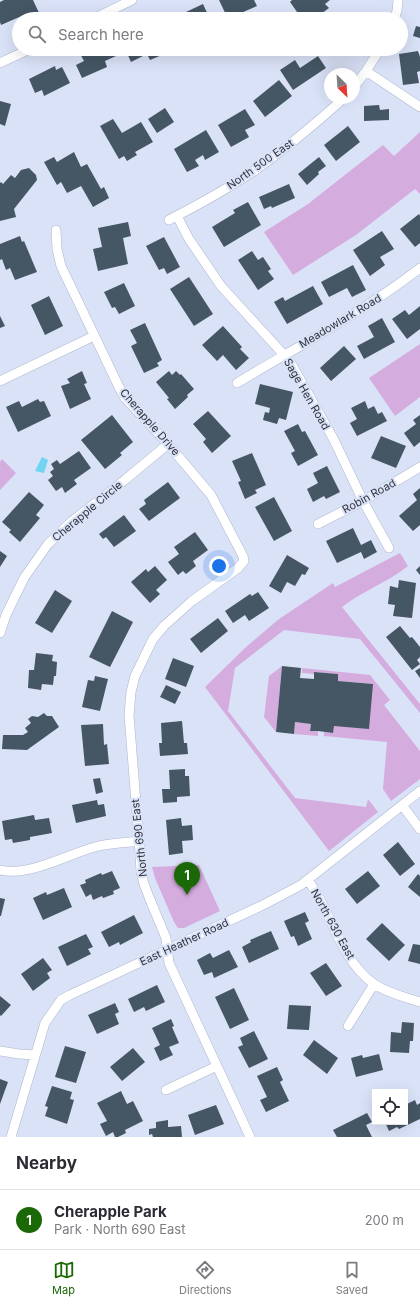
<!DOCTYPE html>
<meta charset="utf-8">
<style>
:root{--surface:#fff;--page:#f7f7f7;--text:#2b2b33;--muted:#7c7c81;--line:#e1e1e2;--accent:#1a6806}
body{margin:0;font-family:Inter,sans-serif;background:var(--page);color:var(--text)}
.controls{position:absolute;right:12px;bottom:12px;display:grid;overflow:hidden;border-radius:0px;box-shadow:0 4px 16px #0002}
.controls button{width:36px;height:36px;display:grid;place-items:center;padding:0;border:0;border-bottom:1px solid var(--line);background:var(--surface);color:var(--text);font:20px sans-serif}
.compass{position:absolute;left:324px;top:68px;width:36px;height:36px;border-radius:50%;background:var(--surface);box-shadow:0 4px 16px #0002;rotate:155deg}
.you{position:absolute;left:219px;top:566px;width:14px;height:14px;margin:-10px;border:3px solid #fff;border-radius:50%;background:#1a73e8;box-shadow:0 0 0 6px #1a73e833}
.badge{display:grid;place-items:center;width:26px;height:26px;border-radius:50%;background:var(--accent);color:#fff;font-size:13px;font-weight:700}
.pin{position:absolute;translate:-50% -33px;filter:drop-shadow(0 1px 2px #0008)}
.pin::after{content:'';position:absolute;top:21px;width:14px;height:12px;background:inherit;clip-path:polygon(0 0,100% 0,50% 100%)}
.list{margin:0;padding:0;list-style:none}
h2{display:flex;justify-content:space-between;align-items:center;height:52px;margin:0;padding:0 16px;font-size:17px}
h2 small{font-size:13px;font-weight:400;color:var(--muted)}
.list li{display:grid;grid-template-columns:26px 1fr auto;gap:12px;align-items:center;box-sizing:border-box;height:60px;padding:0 16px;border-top:1px solid var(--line)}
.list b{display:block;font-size:15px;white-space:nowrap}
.list p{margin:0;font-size:13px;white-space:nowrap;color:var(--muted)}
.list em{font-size:13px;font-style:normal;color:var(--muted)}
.icon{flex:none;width:22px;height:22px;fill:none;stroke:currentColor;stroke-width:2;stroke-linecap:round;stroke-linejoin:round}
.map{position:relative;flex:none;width:420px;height:1137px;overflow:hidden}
.search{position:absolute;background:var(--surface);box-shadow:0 4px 16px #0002;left:12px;right:12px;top:12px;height:44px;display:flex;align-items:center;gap:10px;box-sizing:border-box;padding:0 14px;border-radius:22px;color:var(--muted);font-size:15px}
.sheet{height:112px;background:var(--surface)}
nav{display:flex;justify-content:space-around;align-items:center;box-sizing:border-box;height:56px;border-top:1px solid var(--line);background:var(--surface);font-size:11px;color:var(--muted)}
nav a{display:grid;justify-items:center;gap:2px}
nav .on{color:var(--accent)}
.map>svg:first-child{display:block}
.green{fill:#d5acde}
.water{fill:#6fd5f1}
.building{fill:#455664}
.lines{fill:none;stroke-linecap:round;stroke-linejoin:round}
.street-casing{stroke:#aeb6cc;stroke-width:10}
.street{stroke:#fff;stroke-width:9}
.labels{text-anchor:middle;stroke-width:4;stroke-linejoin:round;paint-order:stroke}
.street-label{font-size:11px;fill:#2f333b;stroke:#dae2f8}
</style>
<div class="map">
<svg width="420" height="1137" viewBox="0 0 420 1137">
<rect width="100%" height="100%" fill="#dae2f8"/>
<path class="green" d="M420 132V194L415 189 356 235 293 275 264 232 308 204 383 145 394 156Z
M420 344V397L395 416 369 378Z
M2 459 16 473 0 490V462Z
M400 553 408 566C388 582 363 591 342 607L420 704V713L360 639 284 630 235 668 228 711 295 798 366 807 368 799 378 812 329 851 205 687 246 647 279 619 333 583 335 587Z
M282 666 276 732 264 717 269 676Z
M302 668 370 675 390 700 384 705 420 751V779L391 801 383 789 387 742 324 736V732L333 733 334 726 373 684 338 681V674L315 672 314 674 302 673Z
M295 722 311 724 310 730 318 731V736L294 734Z
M199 865 220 911 184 928H178L174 922 155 878 152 867Z"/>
<path class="water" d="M42 457 48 460 44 473 35 471Z"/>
<path class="building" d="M4 0H33L40 15 30 19H26L24 15 1 25 0 22V2Z
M219 0H254L257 6 241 13 243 19H228Z
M292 0H330L325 4 329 8 314 19H302L290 2Z
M203 4 210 19H171Z
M416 26 420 27V38L413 36Z
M80 49H112L116 56 105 61 107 67 82 78 76 65 84 61 78 50Z
M125 49H159L162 55 150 60 147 54 131 62Z
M418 51 420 57V71L417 72 419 83 403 85 399 54Z
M318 56 326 68 293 90 280 70 295 60 300 68Z
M55 66 56 70 62 67 70 83 44 96 42 90 35 93 29 79Z
M279 80 292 96 265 117 253 101Z
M0 101 11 104 5 126 0 124Z
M379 105 380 110 389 109V120L364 121V106Z
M165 108 174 122 157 133 148 119Z
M245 109 255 125 245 130 249 137 231 147 218 125Z
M113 119 122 133 141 122 153 142 135 152 137 155 127 161 124 156 119 159 100 126Z
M348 126 360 142 336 161 324 145Z
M206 130 219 152 205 160 203 155 195 160 199 166 187 172 174 149Z
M74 152 81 167 87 164 101 189 104 187 109 198 93 207 81 186 67 193 61 182 57 185 44 162 54 157 57 162Z
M319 157 326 166 318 172 319 174 307 185 298 174Z
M29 168 36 175 37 180 14 209 16 217 0 221V183L1 182 3 184 11 175 15 178 21 170Z
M289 184 295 198 272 208 271 206 264 209 259 197Z
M248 202 261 225 224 247 212 227 235 213 233 210Z
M419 214 420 216V243L415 247 400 229Z
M128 222 131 236 123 238 128 264 98 271 93 249 102 247 98 228Z
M382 231 394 249 380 257 385 265 370 276 353 250Z
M20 236 22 242 24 241 37 272 15 280 10 268 6 270 2 259 0 260V244Z
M164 237 180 267 167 274 164 268 159 270 146 246Z
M252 251 258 260 263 257 271 269 268 271 274 279 258 290 238 260Z
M353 265 366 290 352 297 347 288 329 297 321 282Z
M189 277 213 314 194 326 170 289Z
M124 283 135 306 119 314 115 307 112 308 104 292Z
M313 286 323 304 287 324 274 302 283 297 285 301Z
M49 296 63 326 45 335 31 305Z
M420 306V329L407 339 392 319 405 310 409 315Z
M0 316 5 326 0 328Z
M382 318 395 342 364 359 357 346 374 337 368 326Z
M145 323 162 360 157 363 159 366 144 373 131 346 137 343 130 330Z
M223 326 242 347 240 349 249 358 236 370 223 355 217 361 202 345Z
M344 346 356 359 331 381 320 368Z
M82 371 87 383 84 384 91 399 70 409 61 386 70 383 67 379Z
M169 371 172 375 176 371 180 375 181 374 194 389 187 395 188 397 175 409 167 399 169 398 156 382Z
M260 384 293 392 286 420 279 418 277 424 263 420 265 412 269 413 270 408 255 404Z
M38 399 40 402 44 401 51 416 18 432 6 407 19 401 22 407Z
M365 401 368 409 374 406 378 414 382 412 387 421 357 436 350 423 357 419 351 408Z
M208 411 231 436 212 453 203 442 206 439 193 424Z
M112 415 133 442 120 453 122 455 105 469 81 440Z
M420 415V442L414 447 404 433 416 424 413 420Z
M298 424 302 432 305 431 318 455 298 466 291 453 295 451 284 431Z
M381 436 406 446 396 468 371 458Z
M79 451 91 468 74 480 77 484 65 493 62 487 56 491 48 480 53 476 50 472 54 469 51 464 57 460 60 464Z
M252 453 266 485 255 490 257 493 245 499 238 482 241 481 232 461Z
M327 466 340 492 326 499 324 496 313 502 307 489 318 483 313 473Z
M168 482 180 498 149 521 139 509 146 504 144 500Z
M420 488V525L413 531 399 516 417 500 413 494Z
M29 492 44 505 36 515 40 518 20 542 9 532 11 530 2 522Z
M274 497 292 531 274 541 255 507Z
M124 515 136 531 114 547 106 537 103 539 99 534Z
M353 528 361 545 371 540 377 552 364 559 361 552 337 563 326 541Z
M195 532 208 550 193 561 196 566 186 574 183 571 178 575 168 562 179 554 174 547Z
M0 551 7 556 0 567Z
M287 555 309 568 305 575 302 574 295 586 287 582 281 593 269 586Z
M155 566 167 580 156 590 160 594 150 603 131 582 146 569 148 572Z
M420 566V575L416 570Z
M399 580 416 583 412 618 393 616 395 605 388 604 390 586 398 588Z
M55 590 72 601 52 633 35 623Z
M258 592 269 608 249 621 245 615 233 623 225 611 250 594 252 596Z
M112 611 133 622 110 667 89 657Z
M218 618 228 631 201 653 190 639Z
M400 626 410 638 412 637 420 647V657L417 660 420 664 412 670 386 637Z
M36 653 53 655 52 661 57 662 56 676H54L53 685 42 684 41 690 28 688 29 670H34Z
M173 658 194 666 186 687 165 679Z
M282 666 301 668 300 678 314 679V672L338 674V681L373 684 369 729 334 726 333 733 318 731H310L311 724 295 722 294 734 276 732Z
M420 668V678L415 671Z
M95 676 108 679 100 711 82 707 88 680 94 681Z
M166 685 181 692 175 704 160 697Z
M44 713 47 716H52L59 727 27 750 2 749 3 735H23L28 732 25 728 31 723 28 719 32 716 38 717Z
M182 721 184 743H187L188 754 160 756 159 743H162L161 723Z
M103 724 104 745 107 744 109 764 85 766 81 725Z
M185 769V776H189L190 796 177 797V802L163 803 162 789H170L169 770Z
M100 778 103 792 96 794 93 779Z
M97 800 98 805 104 804 106 816 76 823 72 805Z
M34 815 35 820 49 818 52 833 30 837V840L13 843 12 839 5 840 2 821Z
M181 818 182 826 192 825 193 840 182 841 183 853 169 855 166 820Z
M398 842 415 864 400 876 383 855Z
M112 871 120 888 113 891 114 894 103 898 102 896 93 900 91 894 86 897 80 885 86 883 85 880 101 873 102 875Z
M368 871 380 886 357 904 345 889Z
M418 874 420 876V897L408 887Z
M64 888 72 907 43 920 33 898 46 892 47 895Z
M0 898 5 899 1 916H0Z
M305 912 309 921 305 923 312 939 298 946 294 936 291 937 284 921Z
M134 915 143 933 120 945 119 942 109 947 101 932Z
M382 923 405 945 389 961 366 939Z
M271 931 279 949 249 963 242 947 251 942 250 940Z
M86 934 93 947 88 949 91 954 67 966 58 947Z
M413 944 420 945V964L408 961Z
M229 950 238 967 214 978 212 972 204 975 197 960 210 953 213 958Z
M43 958 52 970 47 973 50 978 33 991 21 974Z
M326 963 342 986 326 996 310 973Z
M157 985 165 1002 146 1011 144 1007 134 1012 128 999Z
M234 988 249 1020 230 1029 215 997Z
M0 996 11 1005 1 1016 0 1015Z
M115 1003 119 1012 115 1014 119 1024 97 1034 88 1015Z
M289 1005 311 1006 309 1030 287 1029Z
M171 1019 174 1026 172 1027 179 1043 169 1047 173 1055 160 1061 154 1048 160 1045 152 1028Z
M402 1022 414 1023 413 1041H410L409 1053 390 1052 391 1032 401 1033Z
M254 1031 268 1059 249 1068 238 1047 243 1045 240 1038Z
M314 1040 338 1058 327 1074 303 1055Z
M65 1046 86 1052 76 1083 55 1077Z
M133 1048 145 1062 122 1081 110 1067Z
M379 1054 383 1070 356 1077 351 1058 362 1055 363 1058Z
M277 1067 283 1080 280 1082 289 1101 266 1112 260 1100 267 1097 257 1076Z
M0 1079 8 1082 0 1104Z
M52 1086 72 1092 70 1099 74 1100 67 1124 45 1116 48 1107 45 1106Z
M121 1091 127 1104 133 1101 143 1121 125 1130 126 1133 118 1137H115L113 1132 106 1136 100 1124 107 1121 97 1103Z
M405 1100 407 1104 415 1100 417 1105 420 1103V1119L399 1129 397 1127 389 1131 385 1122H405Z
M216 1105 224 1124 195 1135 188 1115Z
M367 1113 372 1122 366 1125 372 1137H337L333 1130Z
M168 1120V1127L181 1126 182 1137H153L152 1134 149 1135V1129L156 1128V1122Z"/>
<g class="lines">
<defs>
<path id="street" d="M93 19 132 0
M394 19 397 11 398 0
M0 63 30 49
M366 71 420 107
M354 87 366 71 380 49
M177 216 189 239 221 286 284 355 292 365 334 440 363 501 389 548
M169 220C198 205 227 189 254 171 285 149 315 124 344 98
M56 230 57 249 61 266 119 387 125 398 168 444 211 495 243 556 244 561 238 568 192 601 164 626 153 639 135 676 131 692 129 715 140 853 141 872 144 884 149 897 166 938 169 963 250 1137
M0 381 94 336
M237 383C299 346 363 312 420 268
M318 524 363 501 420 467
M0 633 6 615 24 578 48 544 71 522 126 479 168 444
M402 805 420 829
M0 870C29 877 68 854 95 847 109 843 124 843 139 841
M308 880C314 889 319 897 324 907 337 934 348 965 374 984 387 993 405 997 420 1002
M348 1026 374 984
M0 1051 19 1054 35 1055
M166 1090 217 1066
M11 1137 45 1023 61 1000 70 995 263 905 301 885 420 791"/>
</defs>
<use href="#street" class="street-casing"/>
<use href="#street" class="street"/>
</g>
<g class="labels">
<g class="street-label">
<text transform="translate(260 164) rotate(-35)" y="4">North 500 East</text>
<text transform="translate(340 321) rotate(-31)" y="4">Meadowlark Road</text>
<text transform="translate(307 394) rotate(60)" y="4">Sage Hen Road</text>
<text transform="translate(150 422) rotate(49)" y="4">Cherapple Drive</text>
<text transform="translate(369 496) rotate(-29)" y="4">Robin Road</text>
<text transform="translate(87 511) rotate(-40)" y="4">Cherapple Circle</text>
<text transform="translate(139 838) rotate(-96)" y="4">North 690 East</text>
<text transform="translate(333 924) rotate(61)" y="4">North 630 East</text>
<text transform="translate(184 942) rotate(-25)" y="4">East Heather Road</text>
</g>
</g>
</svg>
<div class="controls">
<button><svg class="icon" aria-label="locate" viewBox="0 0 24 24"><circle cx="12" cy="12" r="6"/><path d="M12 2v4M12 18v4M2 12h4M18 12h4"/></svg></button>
</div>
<svg class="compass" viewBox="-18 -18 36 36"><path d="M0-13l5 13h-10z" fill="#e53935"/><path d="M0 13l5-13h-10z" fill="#7c7c81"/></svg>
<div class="you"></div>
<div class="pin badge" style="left:187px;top:895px">1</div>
<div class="search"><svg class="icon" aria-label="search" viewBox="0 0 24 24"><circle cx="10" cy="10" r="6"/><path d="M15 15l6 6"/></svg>Search here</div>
</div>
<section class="sheet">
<h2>Nearby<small></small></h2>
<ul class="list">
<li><span class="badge">1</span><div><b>Cherapple Park</b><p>Park · North 690 East</p></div><em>200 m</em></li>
</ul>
</section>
<nav>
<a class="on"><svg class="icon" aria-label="map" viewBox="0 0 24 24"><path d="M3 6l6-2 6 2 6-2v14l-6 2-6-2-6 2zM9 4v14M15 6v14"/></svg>Map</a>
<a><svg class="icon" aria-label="directions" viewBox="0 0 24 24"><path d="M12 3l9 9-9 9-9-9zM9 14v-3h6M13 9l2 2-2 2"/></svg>Directions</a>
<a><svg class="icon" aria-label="saved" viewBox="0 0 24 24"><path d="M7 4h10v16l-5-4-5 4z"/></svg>Saved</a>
</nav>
